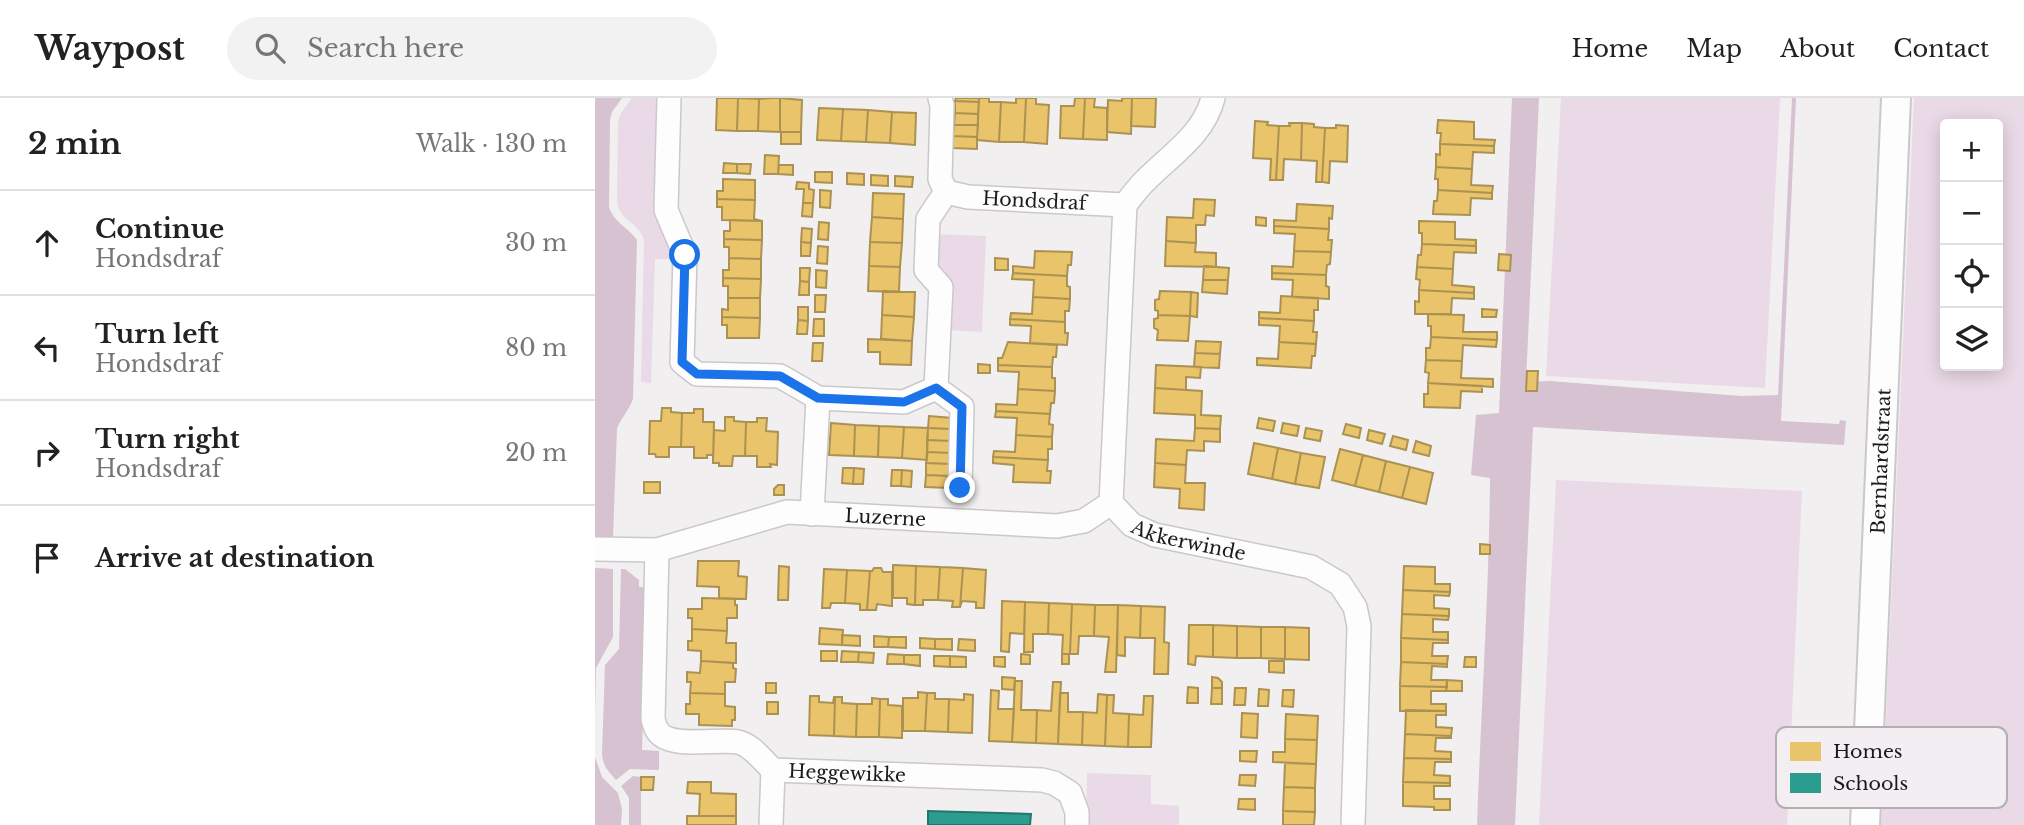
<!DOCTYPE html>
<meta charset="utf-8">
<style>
:root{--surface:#fff;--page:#f2f2f2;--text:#222;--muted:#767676;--line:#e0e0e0}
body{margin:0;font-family:"Libre Baskerville",serif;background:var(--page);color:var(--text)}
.controls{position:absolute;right:21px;top:21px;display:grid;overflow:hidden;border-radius:7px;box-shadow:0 4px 18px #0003}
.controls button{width:63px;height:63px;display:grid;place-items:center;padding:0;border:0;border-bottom:2px solid var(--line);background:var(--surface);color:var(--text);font:35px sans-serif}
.stop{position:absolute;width:21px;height:21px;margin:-16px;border:5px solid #1a73e8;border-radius:50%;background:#fff}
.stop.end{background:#1a73e8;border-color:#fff;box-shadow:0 2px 7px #0008}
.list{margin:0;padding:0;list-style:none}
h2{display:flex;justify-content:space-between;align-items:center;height:91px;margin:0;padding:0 28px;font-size:30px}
h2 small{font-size:23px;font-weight:400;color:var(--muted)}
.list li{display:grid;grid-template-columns:46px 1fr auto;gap:21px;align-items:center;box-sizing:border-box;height:105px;padding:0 28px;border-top:2px solid var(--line)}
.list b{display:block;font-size:26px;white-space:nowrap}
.list p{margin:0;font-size:23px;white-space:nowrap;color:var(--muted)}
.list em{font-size:23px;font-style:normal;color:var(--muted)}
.icon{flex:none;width:38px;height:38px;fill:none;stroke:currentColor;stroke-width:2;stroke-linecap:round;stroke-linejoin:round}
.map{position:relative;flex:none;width:1429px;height:727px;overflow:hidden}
header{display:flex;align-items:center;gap:42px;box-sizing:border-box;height:98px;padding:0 35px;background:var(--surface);border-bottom:2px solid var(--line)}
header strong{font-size:33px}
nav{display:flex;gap:38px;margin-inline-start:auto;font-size:24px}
.search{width:490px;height:63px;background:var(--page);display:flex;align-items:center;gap:18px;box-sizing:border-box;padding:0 24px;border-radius:38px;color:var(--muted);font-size:26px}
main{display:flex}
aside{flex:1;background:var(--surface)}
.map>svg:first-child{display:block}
.green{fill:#eadae7;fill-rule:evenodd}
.forest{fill:#d6c2d1}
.homes{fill:#e9c46a;stroke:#ab9152;stroke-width:2}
.schools{fill:#2a9d8f;stroke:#26756c;stroke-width:2}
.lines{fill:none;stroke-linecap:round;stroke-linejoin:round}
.minor-casing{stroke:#cac8ca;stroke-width:26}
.tertiary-casing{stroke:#cac8ca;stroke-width:32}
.minor{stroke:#fdfdfd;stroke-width:23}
.tertiary{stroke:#fdfdfd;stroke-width:28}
.route{stroke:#1a73e8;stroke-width:9}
.labels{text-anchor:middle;stroke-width:7;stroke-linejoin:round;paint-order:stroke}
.street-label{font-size:19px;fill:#1b191b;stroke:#f2eef1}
.key{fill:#f2eef1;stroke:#b2aeb1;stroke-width:2}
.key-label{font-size:19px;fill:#1b191b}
</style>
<header>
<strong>Waypost</strong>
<div class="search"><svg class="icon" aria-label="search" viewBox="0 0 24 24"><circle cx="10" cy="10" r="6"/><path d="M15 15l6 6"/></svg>Search here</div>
<nav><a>Home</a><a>Map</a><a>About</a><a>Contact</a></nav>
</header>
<main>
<aside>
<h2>2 min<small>Walk · 130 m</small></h2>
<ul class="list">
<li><svg class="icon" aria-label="ahead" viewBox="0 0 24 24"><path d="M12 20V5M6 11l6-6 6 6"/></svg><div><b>Continue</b><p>Hondsdraf</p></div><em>30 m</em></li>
<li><svg class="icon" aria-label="left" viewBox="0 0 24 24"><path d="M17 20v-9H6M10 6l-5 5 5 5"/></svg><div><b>Turn left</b><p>Hondsdraf</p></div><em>80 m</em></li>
<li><svg class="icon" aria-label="right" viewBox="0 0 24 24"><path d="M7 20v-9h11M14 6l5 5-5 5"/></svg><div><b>Turn right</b><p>Hondsdraf</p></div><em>20 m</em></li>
<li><svg class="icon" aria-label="arrive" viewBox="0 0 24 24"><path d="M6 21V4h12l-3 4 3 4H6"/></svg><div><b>Arrive at destination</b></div></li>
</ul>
</aside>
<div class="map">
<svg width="1429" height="727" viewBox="0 0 1429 727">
<rect width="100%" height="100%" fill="#f1eff0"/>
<path class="green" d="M37 0H64L80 161H60L56 285 46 284 49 142C44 124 23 122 22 103L23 23 26 15Z
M966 0H1185L1170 290 951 278Z
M1319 0H1429V727H1286ZM1350 26H1403V268H1350Z
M341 136 391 138 387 234 353 232 340 171Z
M961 382 1207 393 1192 727H944Z
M492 675 556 677V706L584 708V725L582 727H494L491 722Z"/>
<path class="forest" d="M0 0H27L17 14 15 22 14 109C19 125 34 130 42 142L38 301C34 312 27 319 22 330L18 439H0Z
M917 0H944L931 284 955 283 1146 298 1183 297 1197 0H1201L1186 323 1244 326 1245 322 1251 323 1249 347 938 329 920 727H882C886 611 894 496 895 380L876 377 881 317 904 315Z
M0 470 18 471V539L1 570 0 618Z
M26 471H30L44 482V489H52L47 652 64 653V672L35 671 21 682C13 673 8 668 7 656L10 567 24 551Z
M0 659 7 679 23 695 27 711 26 727H0Z
M38 678 46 679V727H34V700L26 688Z"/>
<path class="homes" d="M122 0H143L142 33 121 32Z
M143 0 164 1 163 33H142Z
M177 0H185V34L163 33 164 1Z
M185 0 207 2 206 34H185Z
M361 0H384V4L360 3Z
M384 0H394V4H406L404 44 382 42Z
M421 0H431L429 44H404L406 4 421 5Z
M431 0H441V6L454 7 452 46 429 44Z
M480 0H490L488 41 465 40 466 8H479Z
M490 0H500L499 9 512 10V42L488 41Z
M527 0H537L536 36 512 34 513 2 527 3Z
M537 0H561L560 29 536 28Z
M360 3 384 4 383 16 360 15Z
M224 10 248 11 246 43 222 42Z
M248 11 273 12 271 44 246 43Z
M273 12 297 14 295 45 271 44Z
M297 14 321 15 320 47 295 45Z
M360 15 383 16V27H359Z
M843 22 879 24V41L900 42 899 48 845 46 846 35H842Z
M660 23 673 24 672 27 684 28 681 82H675L676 61 658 60Z
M694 25H707L706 62 689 61 688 82H681L684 28H695Z
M707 25 719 26V29L730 30 727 84H721L722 63 706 62Z
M359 27H383L382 39 358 38Z
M741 27 753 28 752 64 735 63 734 85 727 84 730 30H741Z
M186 34H206V46H186Z
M358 38 382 39V51L358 50Z
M845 46 899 48V55L878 54 877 71 841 69V56L845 57Z
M170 57 184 58 183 76H169Z
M129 65 142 66V75H128Z
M142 66H156L155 76 142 75Z
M184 67H198V77L183 76Z
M841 69 877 71 876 87 898 88 897 95 843 92V81H840Z
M220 74H237V85L220 84Z
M252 75 269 76V87L252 86Z
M276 77 293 78V88L276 87Z
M300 78 318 79 317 89 300 88Z
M128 81 160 82V102L122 101V93H128Z
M202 84 214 85V91L219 92 218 105H208L209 91H201Z
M225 92 236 93 235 110 225 109Z
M843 92 897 95V101L876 100 875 117 838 116 839 103H842Z
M278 95 309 96 308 121 277 119Z
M122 101 160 102 159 121 167 123 127 122V109H122Z
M599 101 620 102 619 118 611 117 610 127H601V145L571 143 572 119 598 120Z
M208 105H218L217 119 207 118Z
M702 106 738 108 737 121 734 120V131L679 128V122L701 123Z
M277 119 308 121 307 145 275 144Z
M661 119 671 120V128L661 127Z
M135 122 167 123V142L129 141V133H135Z
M824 123 860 124V141L881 142V148L827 146V135H824Z
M224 124 234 125 233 142 223 141Z
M679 128 734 131 733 142H737L736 154 699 153 700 136 679 135Z
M207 130 217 131 216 145 206 144Z
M129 141 167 142 166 161 134 160V149H129Z
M571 143 601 145 600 154 621 155V169L570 168Z
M206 144 216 145 215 158H206Z
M275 144 307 145 305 169 274 168Z
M827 146 881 148V155L859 154 858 171 822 169 823 157H826Z
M223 148 233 149 232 166 222 165Z
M440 153 477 154 476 167H473L472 178 418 175V168L439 170Z
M699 153 736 154 735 166 732 167 731 177 677 175V168L698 169Z
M904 156 916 157 915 173 903 172Z
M134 160 166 161V181L128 180V172H134Z
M400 160 413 161V172H400Z
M274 168 305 169 304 194 273 193Z
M609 168 634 170 633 182H608Z
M822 169 858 171 857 187 879 189V195L824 192 825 182 821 181Z
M205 170H215L214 184 205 183Z
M221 172 232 173 231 190 221 189Z
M418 175 472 178V188L475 189V201L438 199 439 182 417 181Z
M677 175 731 177V188L734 189V201L697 199 698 182 677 181Z
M128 180 166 181 165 200H133V188H128Z
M608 182H633L632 196 607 194Z
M205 183 214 184V197H204Z
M824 192 879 195V201L857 200 856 216H820V203L824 204Z
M288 193 320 194 319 219 287 217Z
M565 193 596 194 595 218 563 217V213L560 212V202L564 201Z
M596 194 603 195 602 219 595 218Z
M220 197H231L230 214H220Z
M686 198 723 200V212H719V223L664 220V214L685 215Z
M438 199 475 201 474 213H470V224L415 221 416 215 437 216Z
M133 200H165V220L127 219V211L133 212Z
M203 209H213V223L203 222Z
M887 211 902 212 901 219H887Z
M833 216 869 217 868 234H902V242L836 239V228H833Z
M287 217 319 219 317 243 286 241Z
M563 217 595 218 593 243 562 242 563 232 559 230V221L563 220Z
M127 219 165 220 164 240H132V227H127Z
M664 220 719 223 718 234H722L721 246 684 244 685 228 664 227Z
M219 221H229V238H218Z
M415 221 470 224V235H473L472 247 435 245 436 228 415 227Z
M203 222 213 223 212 236H202Z
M836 239 902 242 901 249 868 247 867 263 831 262V250H835Z
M273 241 317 243 316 267 285 266V254H273Z
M601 243 626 244 625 256 600 255Z
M413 244 462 247 461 259H458L457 269 403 267V260H407Z
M684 244 721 246 720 258H717L716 270 662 267V260L683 261Z
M218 245H228L227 263H217Z
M600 255 625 256 624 270 599 269Z
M831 262 867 263 866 280 898 281V289L833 285 834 275 830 274Z
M383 266 395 267V275H383Z
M403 267 457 269V280H460V293L423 291 424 274 403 273Z
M561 267 606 269 605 280 591 279V292L560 290Z
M932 273H943L942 293H931Z
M833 285 887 288V294L866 293 865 310 829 309V296H833Z
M560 290 607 293 606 317 626 318 625 331 600 330V317L559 315Z
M423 291 460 293 459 305H456L455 316 401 313V306L422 307Z
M67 310H76V314L87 315 86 349H74V359H61L60 356H54L55 323H66Z
M99 311H108V324H119L118 365V357H112V360H99V349H86L87 315H99Z
M401 313 455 316 454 326 458 327 457 339 421 337 422 320 400 319Z
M334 318 357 320 356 331 333 330Z
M130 319H139V323L151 324 150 358H138L137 368H124V365H118L119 332 130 333Z
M162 320H172L171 333 183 334 182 367 175 366 176 369H162V358H150L151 324H162Z
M664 320 680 323 678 333 662 330Z
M236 325 260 327 259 358 234 357Z
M688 325 704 328 702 338 686 335Z
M751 326 766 330 764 340 748 336Z
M260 327 284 328 283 359 259 358Z
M284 328 309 329 307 360 283 359Z
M309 329 333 330 332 362 307 360Z
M333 330 356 331V343L332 342Z
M600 330 625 331V344L609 343V353L592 352 591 367 560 365 561 341 599 343Z
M711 330 727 333 725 343 709 340Z
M774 332 790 336 787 346 772 342Z
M421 337 457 339V351H453V362L398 359 399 353 420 354Z
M798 338 813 342 811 352 795 348Z
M332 342 356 343 355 355 332 354Z
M821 343 836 348 834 358 818 354Z
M659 345 683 350 677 381 653 376Z
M683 350 706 355 700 386 677 381Z
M745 351 768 357 760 388 737 382Z
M332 354 355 355V366L331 365Z
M706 355 730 359 724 390 700 386Z
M768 357 791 363 784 394 760 388Z
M398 359 453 362 452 373H456L455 385 418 384 419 367 398 365Z
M791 363 815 369 807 400 784 394Z
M331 365 355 366 354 378 331 377Z
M560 365 591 367 590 385H610L609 412 584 410 585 391 559 389Z
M815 369 838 375 831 406 807 400Z
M248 370H259L258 386 247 385Z
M259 370 269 371 268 386H258Z
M297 372H307L306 388H296Z
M307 372 317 373 316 389 306 388Z
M331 377 354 378V390L330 389Z
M49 384H65V395H49Z
M183 387H189V397H179V391Z
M885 446 895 447V456H885Z
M103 463H144L143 478 152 479 151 501 124 500V489L102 488Z
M298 467 321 468 320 507 312 506V500H298Z
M184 468 194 469 193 502H183Z
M321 468 345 469 343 502H328V507H320Z
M809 468 840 469V486H855V494L808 492Z
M345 469 368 470 365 509H357L358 503 343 502Z
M279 470H286L288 474H297V508L282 506 281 512H272L275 473H277Z
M368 470 391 472 389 510H381V504L367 503 365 509Z
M229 471 252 472 250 505H236L235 510H227Z
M252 472 275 473 272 512H265V506L250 505Z
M808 492 855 494 854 498 839 497V510L854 511V518L807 516Z
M107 500 140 501V507H142V520H132V533L97 531V520H93V511H107Z
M407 503 430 504 429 536 415 535 414 554 406 553Z
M430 504 454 505 453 536H438V554H429Z
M454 505 477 506 475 556H467L468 537 453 536Z
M477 506 500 507 499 538H484L483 556H475Z
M500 507H523L521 574H510L514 539 499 538Z
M523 507 546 508 545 540 530 539V558L522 557Z
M546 508 570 509 569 544 574 545 573 576H559L560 540H545Z
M807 516 854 518 853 522 838 521V534H853V542L806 540Z
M594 527H618V559L601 558 600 567 593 566Z
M618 527 642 528V560L618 559Z
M642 528 666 529V560H642Z
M666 529H690V561L666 560Z
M690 529 714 530V562L690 561Z
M225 530 248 532 247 547 224 546Z
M97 531 132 533 131 545H141V565L106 563V553L93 552V543H97Z
M247 537 265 538V548L247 547Z
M279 538 294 539 293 549H279Z
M294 539H311V550L293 549Z
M325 540 340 541V551L325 550Z
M806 540 853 542V545H838L837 558H853L852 566 806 564Z
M340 541H357V552L340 551Z
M364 541 380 542V553L363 552Z
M226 553H242V563H226Z
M247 553 264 554 263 564H246Z
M264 554 279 555 278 565 263 564Z
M293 556 309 557V566H292Z
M426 556 435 557V566H426Z
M467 556H474V566H467Z
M309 557H325V568L309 566Z
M339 558H355V569L339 568Z
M355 558 371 559V569H355Z
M399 559H410V569L399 568Z
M870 559H881V569H869Z
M106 563 138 565V570L141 571 140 584H130V596L95 595 96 584H92V574L105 575Z
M674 563H689V575L674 574Z
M806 564 852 566V569L837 568 836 582H852V589L805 588Z
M407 579 420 580 419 592 407 591Z
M617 579 623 580 627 584V590H617Z
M852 582 867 583V593H851Z
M420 583H427L426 612H442L441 645 417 644Z
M458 584H466L463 646 441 645 442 612 456 613Z
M171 585H181V595H171Z
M805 588 852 589 851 593H836V606H851V613H805Z
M593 589 603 590V605H592Z
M617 590H627V606H616Z
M640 590H651L650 607H639Z
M664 591 674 592 673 608H663Z
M396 592 404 593 403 611H419L417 644 394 643Z
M688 592H699L698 609 687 608Z
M323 594 332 595 330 633H308V600H323Z
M95 595 130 596V608L140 609V622H137V628L104 627V616H91V606H95Z
M332 595H340V601H354L353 634 330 633Z
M465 595H473V614H488L487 647 463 646Z
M369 596 378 597 377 635 353 634 354 601 369 602Z
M503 596 512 597 510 648 487 647 488 614 502 615Z
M512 597H519L518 615 534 616 533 649 510 648Z
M215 598H224V604L238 605 239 599H240L239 638 214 637Z
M549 598H558L556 649H533L534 616 548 617Z
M240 599H247V605L262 606 261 639 239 638Z
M277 600 285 601 284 639H261L262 606H277Z
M285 601H293V607L307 608V640L284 639Z
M172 604H183V616H172Z
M811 612 851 613V617H841V629L857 630 856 638 810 636Z
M647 615 663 616 662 640 646 639Z
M691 616 723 618 722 642 690 641Z
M810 636 856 638V640H841L840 653 856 654V661L809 660Z
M690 641 722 642 721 666 678 664V654H690Z
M645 653H662L661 664 645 663Z
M809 660 856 661V664H840L839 677 855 678V685L808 684Z
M690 665 721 666 720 690 689 689Z
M645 677H661L660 688 644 687Z
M46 679H59L58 692H46Z
M93 684H116V695L141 696V718H104L105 696 92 695Z
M808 684 855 685V688H839V701H855V712H839V709L808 708Z
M689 689 720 690V714L688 713Z
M644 701H660V712L643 711Z
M688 713 720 714 719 727H688Z
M92 718H141V727H92Z"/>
<path class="schools" d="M333 713 436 716 435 727H333Z"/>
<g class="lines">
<defs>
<g id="minor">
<path d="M74 0 71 112 90 157 87 264 102 276 185 278 223 300 309 304 341 290"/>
<path id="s1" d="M618 0C609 36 577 56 552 81 544 88 537 98 530 107L516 405 537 427 560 437 716 469 745 486 760 509 764 528 758 727"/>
<path id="s2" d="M351 94 373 99 530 107"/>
<path d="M341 290 346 189 331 172 333 121 351 94 345 81 347 7 345 0"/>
<path d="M341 290 367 309 365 390"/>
<path d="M217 416 223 300"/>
<path id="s3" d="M0 451 62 452 192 414 462 428 489 423 516 405"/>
<path id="s4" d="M62 452 58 621C59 625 60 629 62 632 73 652 123 640 143 644 157 647 168 663 178 672L447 682 459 685 475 695 482 714V727"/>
<path d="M176 727 178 672"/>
</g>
<g id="tertiary">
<path id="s5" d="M1270 727 1301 0"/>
</g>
</defs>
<use href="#minor" class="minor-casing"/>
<use href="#tertiary" class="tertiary-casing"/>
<use href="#minor" class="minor"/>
<use href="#tertiary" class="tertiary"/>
</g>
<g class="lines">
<path class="route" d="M90 157 87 264 102 276 185 278 223 300 309 304 341 290 367 309 365 390"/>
</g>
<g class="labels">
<g class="street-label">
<text dy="7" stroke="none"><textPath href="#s2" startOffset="89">Hondsdraf</textPath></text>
<text dy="7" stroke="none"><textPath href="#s5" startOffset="364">Bernhardstraat</textPath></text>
<text dy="7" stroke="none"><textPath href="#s3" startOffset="296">Luzerne</textPath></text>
<text dy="7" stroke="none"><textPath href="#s1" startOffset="528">Akkerwinde</textPath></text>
<text dy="7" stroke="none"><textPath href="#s4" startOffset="385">Heggewikke</textPath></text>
</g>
</g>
<rect x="1181" y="629" width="231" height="81" rx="10" class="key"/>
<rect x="1195" y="644" width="31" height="19" fill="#e9c46a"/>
<rect x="1195" y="675" width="31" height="20" fill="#2a9d8f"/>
<g class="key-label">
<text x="1238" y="660">Homes</text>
<text x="1238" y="692">Schools</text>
</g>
</svg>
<div class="controls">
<button>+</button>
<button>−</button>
<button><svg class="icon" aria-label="locate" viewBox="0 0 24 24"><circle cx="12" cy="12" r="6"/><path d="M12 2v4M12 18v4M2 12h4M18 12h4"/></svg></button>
<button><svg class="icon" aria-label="layers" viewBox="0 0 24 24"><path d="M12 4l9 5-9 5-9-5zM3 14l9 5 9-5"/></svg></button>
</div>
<div class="stop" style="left:90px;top:157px"></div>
<div class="stop end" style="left:365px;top:390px"></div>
</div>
</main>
